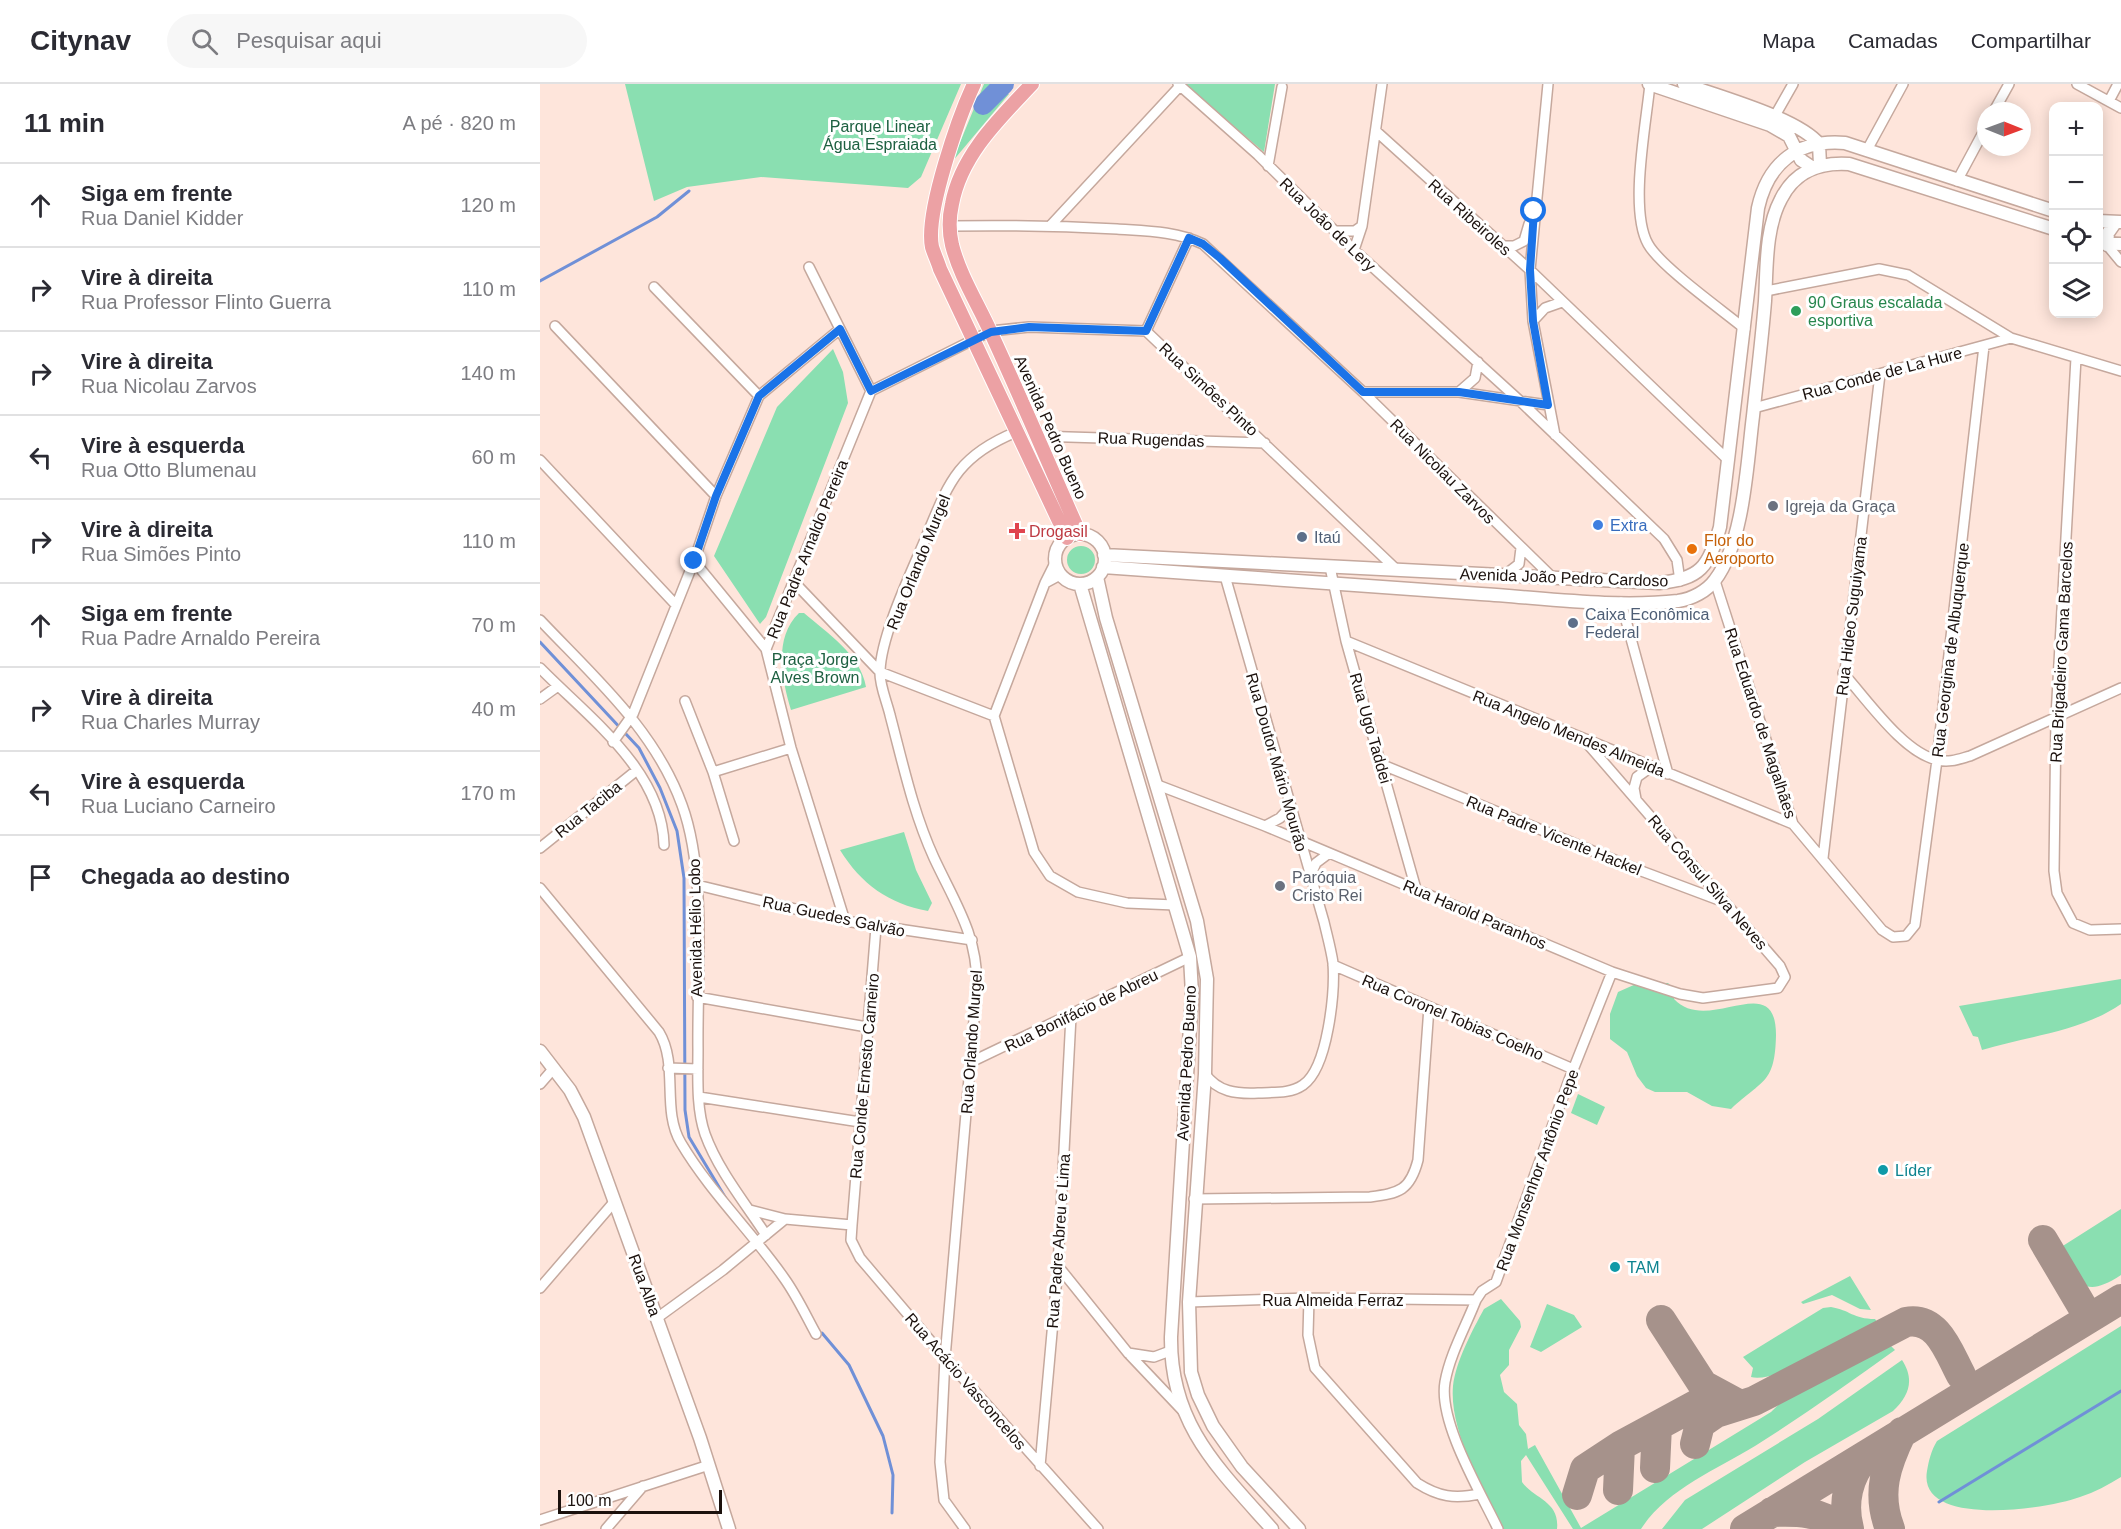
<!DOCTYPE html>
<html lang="pt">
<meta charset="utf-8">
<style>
:root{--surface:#fff;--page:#f7f7f7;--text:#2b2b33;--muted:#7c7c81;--line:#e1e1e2}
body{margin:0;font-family:Arial,sans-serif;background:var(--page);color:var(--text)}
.controls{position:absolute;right:18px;top:18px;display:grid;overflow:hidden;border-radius:12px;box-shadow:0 3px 15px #0003}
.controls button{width:54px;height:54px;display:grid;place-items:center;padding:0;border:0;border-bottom:2px solid var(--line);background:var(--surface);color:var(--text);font:30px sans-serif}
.compass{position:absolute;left:1437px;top:18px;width:54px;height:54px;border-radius:50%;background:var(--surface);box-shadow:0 3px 15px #0003;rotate:91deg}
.scale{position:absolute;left:18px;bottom:15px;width:164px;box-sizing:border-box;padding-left:6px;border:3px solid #1b110d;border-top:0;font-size:16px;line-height:21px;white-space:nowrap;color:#1b110d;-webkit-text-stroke:4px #fff;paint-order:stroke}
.stop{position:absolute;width:18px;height:18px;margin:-14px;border:4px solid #1a73e8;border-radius:50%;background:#fff}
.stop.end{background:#1a73e8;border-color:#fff;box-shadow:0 2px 6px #0008}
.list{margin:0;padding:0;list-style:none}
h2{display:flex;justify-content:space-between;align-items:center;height:78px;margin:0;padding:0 24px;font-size:26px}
h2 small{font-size:20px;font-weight:400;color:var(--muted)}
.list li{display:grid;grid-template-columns:39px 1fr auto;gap:18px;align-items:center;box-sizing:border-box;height:84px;padding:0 24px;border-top:2px solid var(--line)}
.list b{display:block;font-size:22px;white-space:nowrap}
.list p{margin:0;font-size:20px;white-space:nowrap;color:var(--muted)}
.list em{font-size:20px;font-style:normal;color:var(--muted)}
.icon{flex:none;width:33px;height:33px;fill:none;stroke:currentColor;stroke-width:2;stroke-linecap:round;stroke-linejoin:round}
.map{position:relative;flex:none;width:1581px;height:1445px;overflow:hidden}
header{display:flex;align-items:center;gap:36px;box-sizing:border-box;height:84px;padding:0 30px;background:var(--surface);border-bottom:2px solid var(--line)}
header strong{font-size:28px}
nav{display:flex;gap:33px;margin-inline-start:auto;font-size:21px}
.search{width:420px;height:54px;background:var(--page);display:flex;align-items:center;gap:15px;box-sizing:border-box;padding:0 21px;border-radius:33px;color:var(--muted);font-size:22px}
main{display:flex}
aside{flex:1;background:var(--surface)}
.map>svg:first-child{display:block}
.green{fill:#8adfb1}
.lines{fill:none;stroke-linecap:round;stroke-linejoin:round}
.stream{stroke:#7090d7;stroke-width:3}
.river{stroke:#7090d7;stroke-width:20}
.taxiway{stroke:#a6928b;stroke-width:30}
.street-casing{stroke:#c5a89d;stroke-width:12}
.secondary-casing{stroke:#c5a89d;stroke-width:15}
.primary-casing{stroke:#fff;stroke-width:16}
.street{stroke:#fff;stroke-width:9}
.secondary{stroke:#fff;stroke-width:12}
.primary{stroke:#eca1a4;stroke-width:14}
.route{stroke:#1a73e8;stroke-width:8}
.leisure-dot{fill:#2e9e5b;stroke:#fff;stroke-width:2}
.worship-dot{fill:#6b7280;stroke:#fff;stroke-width:2}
.shop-dot{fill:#3f7fe0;stroke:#fff;stroke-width:2}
.health-dot{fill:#e0444e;stroke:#fff;stroke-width:2}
.service-dot{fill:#5c6f8a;stroke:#fff;stroke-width:2}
.food-dot{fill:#e8710a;stroke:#fff;stroke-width:2}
.culture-dot{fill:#0f9aa8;stroke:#fff;stroke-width:2}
.labels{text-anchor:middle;stroke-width:6;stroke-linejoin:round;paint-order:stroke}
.park-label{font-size:16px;fill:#1d6041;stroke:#fff}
.street-label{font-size:16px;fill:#1b110d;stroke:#fff}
.leisure-label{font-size:16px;fill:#27864d;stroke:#fff;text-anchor:start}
.worship-label{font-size:16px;fill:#5b616d;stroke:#fff;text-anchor:start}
.shop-label{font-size:16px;fill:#366cbe;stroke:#fff;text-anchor:start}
.health-label{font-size:16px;fill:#be3a42;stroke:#fff;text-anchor:start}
.service-label{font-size:16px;fill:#4e5e75;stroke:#fff;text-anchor:start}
.food-label{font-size:16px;fill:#c56008;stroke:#fff;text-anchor:start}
.culture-label{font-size:16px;fill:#0d838f;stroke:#fff;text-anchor:start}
</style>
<header>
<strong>Citynav</strong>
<div class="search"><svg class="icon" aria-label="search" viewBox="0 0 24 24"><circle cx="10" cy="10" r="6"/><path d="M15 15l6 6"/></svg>Pesquisar aqui</div>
<nav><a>Mapa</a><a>Camadas</a><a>Compartilhar</a></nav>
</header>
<main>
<aside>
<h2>11 min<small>A pé · 820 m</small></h2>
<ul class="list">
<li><svg class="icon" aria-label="ahead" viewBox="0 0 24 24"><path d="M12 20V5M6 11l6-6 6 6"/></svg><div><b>Siga em frente</b><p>Rua Daniel Kidder</p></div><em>120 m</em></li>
<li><svg class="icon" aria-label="right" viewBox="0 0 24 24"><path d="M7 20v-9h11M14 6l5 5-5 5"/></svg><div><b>Vire à direita</b><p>Rua Professor Flinto Guerra</p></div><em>110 m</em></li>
<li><svg class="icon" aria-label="right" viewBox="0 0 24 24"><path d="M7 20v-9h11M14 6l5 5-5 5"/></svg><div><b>Vire à direita</b><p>Rua Nicolau Zarvos</p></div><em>140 m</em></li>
<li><svg class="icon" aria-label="left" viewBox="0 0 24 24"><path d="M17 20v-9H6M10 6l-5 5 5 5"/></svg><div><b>Vire à esquerda</b><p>Rua Otto Blumenau</p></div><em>60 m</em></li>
<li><svg class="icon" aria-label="right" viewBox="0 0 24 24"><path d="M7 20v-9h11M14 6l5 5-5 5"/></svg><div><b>Vire à direita</b><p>Rua Simões Pinto</p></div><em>110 m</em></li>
<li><svg class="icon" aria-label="ahead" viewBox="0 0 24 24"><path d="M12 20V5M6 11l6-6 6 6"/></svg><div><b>Siga em frente</b><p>Rua Padre Arnaldo Pereira</p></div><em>70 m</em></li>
<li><svg class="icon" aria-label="right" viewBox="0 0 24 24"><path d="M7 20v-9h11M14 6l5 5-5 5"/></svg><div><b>Vire à direita</b><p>Rua Charles Murray</p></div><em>40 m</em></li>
<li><svg class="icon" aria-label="left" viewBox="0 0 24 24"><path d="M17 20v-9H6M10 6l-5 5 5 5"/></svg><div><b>Vire à esquerda</b><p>Rua Luciano Carneiro</p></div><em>170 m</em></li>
<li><svg class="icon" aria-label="arrive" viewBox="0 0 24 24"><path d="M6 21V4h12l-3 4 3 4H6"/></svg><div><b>Chegada ao destino</b></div></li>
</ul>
</aside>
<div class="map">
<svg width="1581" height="1445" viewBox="0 0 1581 1445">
<rect width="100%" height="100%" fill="#fee5db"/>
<path class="green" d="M85 0H421L381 93 368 104 221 93 147 103 114 117Z
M444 0H455L438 16 447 26 464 9 469 10 412 78Z
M644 0H735L724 68Z
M293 265 303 288 308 319 226 533 220 540 174 472 237 323Z
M527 476a14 14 0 1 1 28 0a14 14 0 1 1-28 0Z
M259 529H264C287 549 321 571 326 603L251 626C242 596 233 554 259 529Z
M364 748 376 786 392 819 388 827C349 820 321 800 300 766Z
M1581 895V920C1541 948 1487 952 1442 966L1438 953 1433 952 1419 922Z
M1128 899 1134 905V915C1168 952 1236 883 1236 951 1235 1000 1223 995 1191 1025L1172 1022 1147 1008H1115L1106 1004 1097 992 1087 968 1070 955V930L1078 908 1096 900Z
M1038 1010 1065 1023 1057 1041 1031 1029Z
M1581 1125V1191C1541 1217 1539 1197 1518 1165Z
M1310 1192 1331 1226 1320 1225 1292 1211 1263 1220 1261 1218Z
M961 1215 980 1237 981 1243 969 1266V1281L960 1291 964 1308 977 1320 979 1341 986 1350 988 1365 995 1361 1041 1444 1231 1328 1258 1302 1312 1275 1351 1262 1355 1266C1309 1299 1263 1332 1215 1362 1176 1386 1127 1405 1101 1445H1033L986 1371 981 1377 982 1398C994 1415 1020 1417 1017 1445H963C943 1406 909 1347 913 1302 916 1277 932 1247 944 1225Z
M1007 1220 1034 1231 1042 1243 1001 1268 990 1263Z
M1291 1223C1310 1226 1313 1235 1335 1235L1338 1239C1310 1253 1238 1300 1211 1293L1213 1284 1203 1273 1283 1224Z
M1581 1242V1393C1568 1401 1555 1408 1540 1413 1508 1425 1377 1445 1387 1387 1389 1376 1391 1367 1397 1357Z
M1362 1276C1375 1296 1369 1312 1353 1327L1265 1378 1162 1445H1122L1145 1416 1278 1335Z"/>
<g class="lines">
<path class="stream" d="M0 197 117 133 149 107
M0 558 99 664 120 704 137 747 144 794 145 1026 149 1053 188 1118
M282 1249 309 1281 343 1352 353 1391 352 1429
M1399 1418 1581 1307"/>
<path class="river" d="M443 21 464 0"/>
<path class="taxiway" d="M1503 1156 1549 1234
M1155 1360 1160 1340 1176 1329 1214 1317 1366 1238C1398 1232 1409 1269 1421 1291
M1115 1384 1117 1342 1163 1317 1200 1321 1163 1301 1121 1236
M1078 1406 1080 1362 1117 1342
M1037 1411 1045 1385 1080 1362
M1232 1428C1256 1427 1283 1427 1301 1445
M1205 1445 1581 1215
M1309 1445C1302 1419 1308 1392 1326 1372
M1350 1445C1336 1409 1346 1381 1362 1348"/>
<defs>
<path id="street" d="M638 0 718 71 814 166 980 317 1124 455 1137 476 1140 497
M1008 0 990 186 993 237 1015 351
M1110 0C1106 41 1089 126 1108 160 1120 182 1182 226 1205 245
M1537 0 1581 24
M1569 17 1578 0
M1454 27 1469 0
M1232 37 1253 0
M837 48 990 186 1187 375
M1327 66 1363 0
M728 82 742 3
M1417 97 1446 43
M511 141 640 2
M410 142C466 141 521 142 577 145 606 147 636 147 663 160L823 308 1013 494
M796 147H815L822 142
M1567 161 1581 178
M960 162H974L984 157 989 140
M814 166 822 142 842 0
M269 183 331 307
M114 203 219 312
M1226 207 1339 185 1368 191 1471 254 1581 287
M993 237 1005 224 1022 218
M15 242 176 412
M606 247 649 154
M1536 274 1516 633 1514 787 1517 809 1533 839 1550 846 1581 845
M823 308H919L1008 321
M919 308 935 294 938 278
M1214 324 1471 254
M496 352 725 359
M0 376 136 521
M154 477 226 565
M515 479 505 499 454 632 494 768 510 792 538 808 587 819 635 821
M790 483 806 557 876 805
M966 490 979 480 981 464
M1175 497 1253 740 1342 846 1353 853 1366 852 1375 841 1397 676 1444 262
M507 498 520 491
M255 499 340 588 454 632
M1081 518 1128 690
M0 536C54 593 115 646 142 721 167 789 157 892 158 965 158 992 156 1024 165 1050 178 1086 205 1119 226 1151
M806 557 1253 740
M0 584C48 633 122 686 124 761
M1303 589C1326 614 1364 670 1398 676 1409 679 1419 675 1430 672L1581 604
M0 615 18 602
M145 617 173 688 194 757
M73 658 93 630 154 477 176 412 219 312 300 245
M843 681 1104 788 1184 818
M173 688 251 664
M615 700 725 742 1072 888 1140 910 1163 914 1238 904 1245 893 1240 882 1046 658
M1096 715 1094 704 1097 693 1111 683
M725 742 740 734 749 724
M0 764 97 686
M1283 774 1340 290
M770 792 776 779 788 770
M157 801 305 837 432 856
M0 804 119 948C139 981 121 1026 141 1059 170 1108 212 1148 244 1194 257 1212 266 1232 276 1250
M305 837 251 664 226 565 331 307 451 247 489 243 606 247 857 486
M336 843 312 1141 311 1156 320 1174 405 1274 558 1445
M793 881 1033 985
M157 913 327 943
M431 978 650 873
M128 984 158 985
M665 990C678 1008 696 1010 718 1009 733 1008 750 1010 763 1001 788 984 795 908 793 879 791 865 787 851 784 838L685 492
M0 1000 14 984
M159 1013 320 1038
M654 1115 830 1113C859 1109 870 1107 878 1076L889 923
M210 1126 245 1135
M518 1182 588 1269 643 1327
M0 1204 75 1117
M769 1214 768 1251 775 1284 877 1399C899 1413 914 1415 940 1410
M649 1218 769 1214 936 1216
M117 1234 183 1186 245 1135 312 1141
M588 1269 614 1273 630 1267
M500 1382 518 1182 531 932
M0 1436 169 1381
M66 1445 103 1402
M425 1445 404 1416 400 1378 405 1274 437 901C437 850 415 819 394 774 373 728 363 680 350 631 347 618 339 600 340 587 341 552 370 491 384 458 408 401 415 373 476 348
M958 1445C941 1409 898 1338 905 1298 910 1270 926 1242 936 1216L942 1207 956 1198 1029 996 1072 888"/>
<path id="secondary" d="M1109 0 1230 41 1249 52 1261 76 1273 84
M1144 0C1177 12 1258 34 1279 60L1280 81
M1558 137 1581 138
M1558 159 1581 160
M1567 161 1568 149 1575 139
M515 475a25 25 0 1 1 50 0a25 25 0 1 1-50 0Z
M564 471 1119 499C1160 495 1169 483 1180 443L1218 124C1228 79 1258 55 1305 59L1514 127
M563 483C689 493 815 502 941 510 1005 514 1074 524 1138 517 1152 515 1167 507 1175 496 1204 458 1207 379 1213 332 1217 294 1222 255 1225 217 1227 184 1225 145 1241 115 1255 87 1279 78 1309 80L1514 145
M557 493 566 534 657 837 667 895 665 990 649 1218 651 1288 658 1311 673 1342 702 1383 759 1445
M540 500 650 873 652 910 631 1253C630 1340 678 1384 732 1445
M0 967 30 1006 44 1033 160 1354 189 1445"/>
<path id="primary" d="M434 0C419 32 385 129 392 163 394 170 398 178 400 185L527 454
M492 0C459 35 421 71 412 120 409 133 409 148 412 161 420 192 438 220 451 249 482 316 510 383 540 450"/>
</defs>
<use href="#street" class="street-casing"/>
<use href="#secondary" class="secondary-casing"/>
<use href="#primary" class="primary-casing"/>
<use href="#street" class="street"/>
<use href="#secondary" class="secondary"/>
<use href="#primary" class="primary"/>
</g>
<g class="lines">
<path class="route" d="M154 477 176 412 219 312 300 245 331 307 451 248 489 243 606 247 649 154 663 160 680 174 823 308H919L1008 321 993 237 990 186 994 127"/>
</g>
<circle class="leisure-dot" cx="1256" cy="227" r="6"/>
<g class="worship-dot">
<circle cx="1233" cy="422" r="6"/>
<circle cx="740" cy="802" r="6"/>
</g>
<circle class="shop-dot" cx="1058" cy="441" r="6"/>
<path class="health-dot" d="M474 438h6v6h6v6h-6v6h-6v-6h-6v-6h6z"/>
<g class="service-dot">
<circle cx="762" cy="453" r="6"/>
<circle cx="1033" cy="539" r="6"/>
</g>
<circle class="food-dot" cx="1152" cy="465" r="6"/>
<g class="culture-dot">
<circle cx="1343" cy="1086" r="6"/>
<circle cx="1075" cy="1183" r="6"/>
</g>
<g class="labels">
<g class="park-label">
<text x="340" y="48">Parque Linear<tspan x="340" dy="18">Água Espraiada</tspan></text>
<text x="275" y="581">Praça Jorge<tspan x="275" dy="18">Alves Brown</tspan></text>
</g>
<g class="street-label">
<text transform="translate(930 133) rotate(42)" y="6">Rua Ribeiroles</text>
<text transform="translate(788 140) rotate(44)" y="6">Rua João de Lery</text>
<text transform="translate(1342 289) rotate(-15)" y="6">Rua Conde de La Hure</text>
<text transform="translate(669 305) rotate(43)" y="6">Rua Simões Pinto</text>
<text transform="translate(511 343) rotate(66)" y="6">Avenida Pedro Bueno</text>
<text transform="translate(611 355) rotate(2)" y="6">Rua Rugendas</text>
<text transform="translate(903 387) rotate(45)" y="6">Rua Nicolau Zarvos</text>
<text transform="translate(267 465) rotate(-68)" y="6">Rua Padre Arnaldo Pereira</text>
<text transform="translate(378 478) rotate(-68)" y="6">Rua Orlando Murgel</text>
<text transform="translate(1024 493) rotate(2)" y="6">Avenida João Pedro Cardoso</text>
<text transform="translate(1311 532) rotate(-83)" y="6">Rua Hideo Suguiyama</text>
<text transform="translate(1410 566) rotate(-83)" y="6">Rua Georgina de Albuquerque</text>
<text transform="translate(1521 568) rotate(-87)" y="6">Rua Brigadeiro Gama Barcelos</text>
<text transform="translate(1221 639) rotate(72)" y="6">Rua Eduardo de Magalhães</text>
<text transform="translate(831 644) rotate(74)" y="6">Rua Ugo Taddei</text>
<text transform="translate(1029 649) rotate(22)" y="6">Rua Angelo Mendes Almeida</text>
<text transform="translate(737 678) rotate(74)" y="6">Rua Doutor Mário Mourão</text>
<text transform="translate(48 725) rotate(-39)" y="6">Rua Taciba</text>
<text transform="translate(1014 751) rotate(22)" y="6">Rua Padre Vicente Hackel</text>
<text transform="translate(1168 798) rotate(49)" y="6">Rua Cônsul Silva Neves</text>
<text transform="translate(935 830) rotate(23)" y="6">Rua Harold Paranhos</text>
<text transform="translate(294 832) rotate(12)" y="6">Rua Guedes Galvão</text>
<text transform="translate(155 844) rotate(-91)" y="6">Avenida Hélio Lobo</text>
<text transform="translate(541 926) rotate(-26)" y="6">Rua Bonifácio de Abreu</text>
<text transform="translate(913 933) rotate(23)" y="6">Rua Coronel Tobias Coelho</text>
<text transform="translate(431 958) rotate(-86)" y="6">Rua Orlando Murgel</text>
<text transform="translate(646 979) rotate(-87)" y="6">Avenida Pedro Bueno</text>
<text transform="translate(324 992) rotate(-85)" y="6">Rua Conde Ernesto Carneiro</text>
<text transform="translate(997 1086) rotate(-70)" y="6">Rua Monsenhor Antônio Pepe</text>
<text transform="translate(518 1157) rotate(-86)" y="6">Rua Padre Abreu e Lima</text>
<text transform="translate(105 1201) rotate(70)" y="6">Rua Alba</text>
<text x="793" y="1222">Rua Almeida Ferraz</text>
<text transform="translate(426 1297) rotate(49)" y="6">Rua Acácio Vasconcelos</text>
</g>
<g class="leisure-label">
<text x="1268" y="224">90 Graus escalada<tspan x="1268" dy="18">esportiva</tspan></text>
</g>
<g class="worship-label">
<text x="1245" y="428">Igreja da Graça</text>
<text x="752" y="799">Paróquia<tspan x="752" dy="18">Cristo Rei</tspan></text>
</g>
<g class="shop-label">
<text x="1070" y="447">Extra</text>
</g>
<g class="health-label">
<text x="489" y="453">Drogasil</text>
</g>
<g class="service-label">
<text x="774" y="459">Itaú</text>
<text x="1045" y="536">Caixa Econômica<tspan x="1045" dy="18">Federal</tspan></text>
</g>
<g class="food-label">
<text x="1164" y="462">Flor do<tspan x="1164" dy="18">Aeroporto</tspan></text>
</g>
<g class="culture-label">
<text x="1355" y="1092">Líder</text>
<text x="1087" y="1189">TAM</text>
</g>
</g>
</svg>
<div class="controls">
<button>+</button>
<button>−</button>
<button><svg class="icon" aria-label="locate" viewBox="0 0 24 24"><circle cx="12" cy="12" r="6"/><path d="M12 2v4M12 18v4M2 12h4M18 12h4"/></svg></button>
<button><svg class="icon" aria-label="layers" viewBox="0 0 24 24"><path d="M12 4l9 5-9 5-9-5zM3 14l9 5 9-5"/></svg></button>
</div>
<svg class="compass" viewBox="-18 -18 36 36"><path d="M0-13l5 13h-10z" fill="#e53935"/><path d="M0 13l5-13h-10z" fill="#7c7c81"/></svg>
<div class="scale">100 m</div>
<div class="stop" style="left:994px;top:127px"></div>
<div class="stop end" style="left:154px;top:477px"></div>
</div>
</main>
